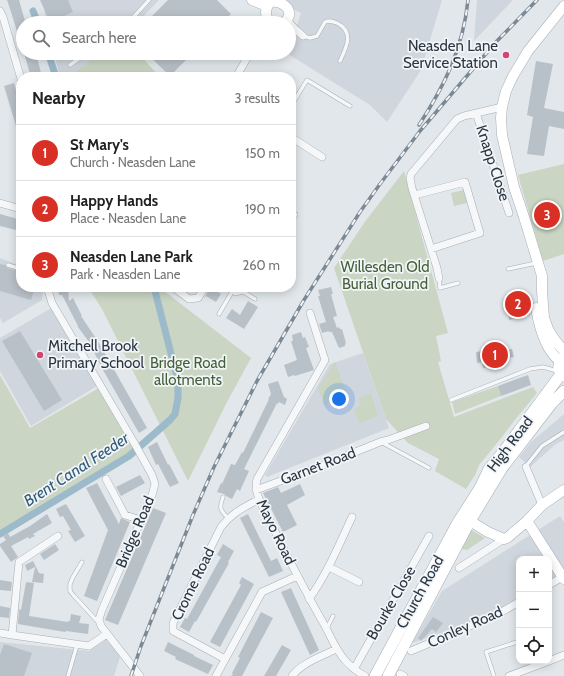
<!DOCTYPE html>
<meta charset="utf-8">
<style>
:root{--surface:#fff;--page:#f2f2f2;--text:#222;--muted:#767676;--line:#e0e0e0;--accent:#d93025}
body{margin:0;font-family:Cabin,sans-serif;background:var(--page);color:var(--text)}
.controls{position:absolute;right:12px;bottom:12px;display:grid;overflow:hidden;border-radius:8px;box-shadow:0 2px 10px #0003}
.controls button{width:36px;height:36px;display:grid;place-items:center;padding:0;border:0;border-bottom:1px solid var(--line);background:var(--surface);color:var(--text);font:20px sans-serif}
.you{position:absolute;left:339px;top:399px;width:14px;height:14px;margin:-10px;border:3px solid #fff;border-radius:50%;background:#1a73e8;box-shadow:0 0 0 6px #1a73e833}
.badge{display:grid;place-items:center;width:26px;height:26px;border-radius:50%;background:var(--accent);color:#fff;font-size:13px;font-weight:700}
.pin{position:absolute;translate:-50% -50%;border:2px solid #fff;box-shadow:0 1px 4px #0006}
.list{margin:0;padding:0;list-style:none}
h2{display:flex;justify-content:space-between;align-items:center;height:52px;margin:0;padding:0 16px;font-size:17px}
h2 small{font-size:13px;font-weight:400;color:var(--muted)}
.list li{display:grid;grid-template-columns:26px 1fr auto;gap:12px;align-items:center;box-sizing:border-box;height:56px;padding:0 16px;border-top:1px solid var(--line)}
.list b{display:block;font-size:15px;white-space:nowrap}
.list p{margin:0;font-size:13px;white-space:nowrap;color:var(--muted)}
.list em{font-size:13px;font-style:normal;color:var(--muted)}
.icon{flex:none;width:22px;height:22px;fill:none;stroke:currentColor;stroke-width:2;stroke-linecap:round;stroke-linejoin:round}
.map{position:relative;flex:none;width:564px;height:676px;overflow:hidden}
.search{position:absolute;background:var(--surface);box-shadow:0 2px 10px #0003;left:16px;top:16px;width:280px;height:44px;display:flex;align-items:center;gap:10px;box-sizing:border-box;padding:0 14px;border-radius:22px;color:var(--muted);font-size:15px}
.panel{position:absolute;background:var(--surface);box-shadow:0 2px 10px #0003;left:16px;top:72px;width:280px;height:220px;border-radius:16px}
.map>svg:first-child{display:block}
.built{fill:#d0d6dd}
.green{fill:#cad5c3}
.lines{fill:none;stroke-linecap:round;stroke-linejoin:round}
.canal{stroke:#9dbacb;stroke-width:7}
.building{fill:#b9c1c8}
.lane-casing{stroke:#a7afb5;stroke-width:4.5}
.street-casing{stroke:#a7afb5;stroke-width:8}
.secondary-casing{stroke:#a7afb5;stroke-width:11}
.primary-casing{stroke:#a1adb7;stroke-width:12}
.lane{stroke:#f5f7f9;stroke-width:3.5}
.street{stroke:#f5f7f9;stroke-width:7}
.secondary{stroke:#fff;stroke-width:10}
.primary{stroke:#fff;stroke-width:11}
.rail-casing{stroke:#7b8995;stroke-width:3.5}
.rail{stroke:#f2f5f8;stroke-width:2;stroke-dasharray:6;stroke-linecap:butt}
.poi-dot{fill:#d24570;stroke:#f2f5f8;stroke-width:1.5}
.labels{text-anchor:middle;stroke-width:3.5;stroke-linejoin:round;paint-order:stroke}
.poi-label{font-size:15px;fill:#2a3743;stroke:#f2f5f8;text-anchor:end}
.street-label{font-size:15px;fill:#2a3743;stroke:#f2f5f8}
.park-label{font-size:15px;fill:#446037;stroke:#f2f5f8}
.water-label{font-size:16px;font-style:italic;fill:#325c79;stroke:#f2f5f8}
</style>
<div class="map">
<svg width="564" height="676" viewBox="0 0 564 676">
<rect width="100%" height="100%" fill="#e2e7eb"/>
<path class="built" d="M42 0H159L137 23H47Z
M273 0H442L421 70 387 122 370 105 288 54 301 13Z
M477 0H513L474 41Z
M54 53H100L68 77H60Z
M0 258 21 266V287H43L42 300 3 323 0 318Z
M53 307 97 386 31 426 0 371V338Z
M363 353 389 428 267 477 265 475 330 364Z
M564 414V440L556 444 530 467 519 457 531 442Z
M560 516 564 522V576L549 582V559H519V599L480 620 412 643 442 591Z
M105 639 112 646 120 657 114 676H0V642L89 651Z"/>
<path class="green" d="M100 53H138L160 77H68Z
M564 164V254L543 261 518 175Z
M404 171 448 333 436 336 441 361 438 362 454 417 533 387 537 393 514 421 502 437 479 465 475 475 466 489 435 471 439 459 408 443 386 419 334 268 364 223Z
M464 190 467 203 454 206 451 193Z
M88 287H159L251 358 226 404 188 481 102 309Z
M335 362 348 397 324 405 318 388Z
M0 375 30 428 99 388 136 451 128 458 0 536Z
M498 386 501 396 455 414 452 402Z
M371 393 378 416 359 423 354 409 361 406 359 398Z
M471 530 485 538 467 550 462 549Z"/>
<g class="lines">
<path class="canal" d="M33 11 38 23
M48 53 56 77
M0 534 129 456 170 420 175 414 178 398V381L154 287"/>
</g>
<path class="building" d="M7 0H19L25 21V23H23V44H21L11 12Z
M40 0H68L73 12 50 22Z
M168 0H217L231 14 222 23H145Z
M24 53H36L42 77H31Z
M146 53H193L170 76Z
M536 61 553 64 544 108 564 112V129L549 126 544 156 527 154 533 117 527 115Z
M14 83 21 108V136H19L4 86Z
M0 214 21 220 20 231 0 226Z
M0 264 5 265 7 268 21 272V287H35L31 300 0 291Z
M58 287H68L69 301 73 298 82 316H81L99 343 147 428 139 433 103 370 89 342 78 327V326L62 295H59Z
M210 287 221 294 216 302 206 296 205 298V297Z
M331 287 333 294H331L337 316 333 317 337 328 339 327 340 329H342L346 343 345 344V346L339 348 332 332H329V331L322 333 319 324 326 322 318 296H320L318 290Z
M527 292 530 315 509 320 507 294Z
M248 301 258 307 244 329 226 318 232 309 240 315Z
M20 331 62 400 44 411 2 341Z
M301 332 303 338 305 337 309 347 306 348 314 370 295 376 294 375 288 377 284 365 297 360 291 341H293L292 335Z
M504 345 505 350 512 349 514 357 506 358 507 364 483 368 482 362 477 363 476 352 498 349V346Z
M528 375 531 385 501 396 498 386Z
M278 381 284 397 287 399 285 405 279 402 278 404 277 403 244 469 249 471 240 491 237 489 232 499 226 496 224 494 217 492 221 483 222 484 231 464 235 465 242 452 243 453 269 399H268L271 394 268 384Z
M157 442 168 465 169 464 179 483 170 487 158 464 156 465 148 447Z
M140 475 145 483 121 496 116 487Z
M97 483 119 524 121 518 130 522 97 601 84 596 108 530 86 488Z
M300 484 305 495 287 505 297 525 283 532 263 493 278 487 281 493Z
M66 504 85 536 75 542 68 531 71 530 63 516 60 517 56 509Z
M153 508 166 513 118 625 105 620Z
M47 514 52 523 33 534 35 536 29 539 28 537 11 546 18 557 11 562 0 546V544L6 540 3 536 8 533 10 537 30 526Z
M248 514 271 561 277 558 283 571 269 577 240 518Z
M55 544 59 550 44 560 40 554Z
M223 544 234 551 228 562 229 563 196 622 195 621 189 632 180 627 185 618 187 619 221 557 217 555Z
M33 561 39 573 44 574 43 583 32 582 35 567 27 571 25 565Z
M242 577 254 584 220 647 210 642 241 585 239 583Z
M0 580 12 582 11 591 0 590Z
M26 582 34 583 29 616 68 622V621H70L71 614 81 616 79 623 89 624 88 634 66 631 65 632 18 624 19 609 21 610Z
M291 588 319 650 310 655 281 592Z
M0 606 10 608 9 618 0 617Z
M261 612 273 618 242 676H231L233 674 232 673 240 658 238 657Z
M433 617 443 623 436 632 432 629 421 641 418 638Z
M168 642 194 655V656L213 665 208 674 175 659 176 657 164 651Z
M4 644 32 653 24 676H0V655Z
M282 645 291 650 276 676H264Z"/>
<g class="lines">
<defs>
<path id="lane" d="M128 23 149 0
M303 36 310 38 317 36 325 22C329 20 332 21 337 23 355 32 346 48 340 61
M70 65 87 53
M291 106 307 80 350 106
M8 265 21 269
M508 269 536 263
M439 278 440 288 458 283
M242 291 255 299
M219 314 233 290
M451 400 530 369 543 367 557 371
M381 442 429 468
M526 466 542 446 564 432
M223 497C219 508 220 510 228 518
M82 562 73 577 70 584V591L74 596 98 622
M327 628 333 616
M68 676 77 645
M494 676 486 652 517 642"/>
<path id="street" d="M0 11 3 17 21 79
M287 20 296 30 303 36
M236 77 250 53
M476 113 509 213
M291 137 322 157
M415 195 465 182 480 233 431 249
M0 203 21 209
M291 214 294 215
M439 278 437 268 412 188 410 178 411 174 457 119 464 116 502 107
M47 287 52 303 136 446 152 475 155 484 152 495 102 610 99 619 101 626 140 676
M173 287 189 299 198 298 205 287
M228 287 236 292 243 290 245 287
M310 313 325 360 257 479C255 487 256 492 259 499 279 540 299 580 321 619 329 632 334 647 344 659 350 666 357 672 365 676
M526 467 542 505
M106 479 125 515 141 520
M256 490 321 466 380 442 388 440 426 426
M329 567 359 582
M459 568 504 539
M549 585 564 576
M309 599C327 574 339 545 352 517
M0 633 12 635 89 646 107 634
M12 635 19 562 58 536
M411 651 498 614 519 602
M225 659 173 631V623L221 527C234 511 242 509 259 499
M549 661 564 655
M354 669 429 536
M400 674 404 676
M216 676 262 592 297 576
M292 676C303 662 321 657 336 649
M509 676 549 661"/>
<path id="secondary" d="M252 0 267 6
M564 6 528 51 513 76 506 91 502 107 501 118 502 135 514 187 524 217 542 276V291L544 318 548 329 554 339 564 351
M273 23C268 21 266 18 266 13 266 9 267 5 271 2 285 0 297 14 283 23
M536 308C539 326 545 350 560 361
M470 521 488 532 504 539 507 538 527 521 542 505 564 490
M527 521 564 579"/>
<path id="primary" d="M564 357C557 363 557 371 564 376
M375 676 457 524 480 488 489 469 504 451 561 374
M388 676 470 521 502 468 552 403 564 391"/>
</defs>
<use href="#lane" class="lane-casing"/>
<use href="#street" class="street-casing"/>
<use href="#secondary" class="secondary-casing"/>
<use href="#primary" class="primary-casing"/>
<use href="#lane" class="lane"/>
<use href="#street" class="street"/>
<use href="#secondary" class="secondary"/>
<use href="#primary" class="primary"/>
<defs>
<path id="rail" d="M419 125C445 85 463 48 468 0
M131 676 141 646 166 583 193 515 214 467 257 381 304 300 360 212 380 184 420 131 495 43 537 0"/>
</defs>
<use href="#rail" class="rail-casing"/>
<use href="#rail" class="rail"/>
</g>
<g class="poi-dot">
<circle cx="506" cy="55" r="4"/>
<circle cx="40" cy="355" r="4"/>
</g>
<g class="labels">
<g class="poi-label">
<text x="498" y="51">Neasden Lane<tspan x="498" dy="17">Service Station</tspan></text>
<text x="48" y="351" text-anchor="start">Mitchell Brook<tspan x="48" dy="17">Primary School</tspan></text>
</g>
<g class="street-label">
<text transform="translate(493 163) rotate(72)" y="5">Knapp Close</text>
<text transform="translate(510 444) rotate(-53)" y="5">High Road</text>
<text transform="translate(318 466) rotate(-21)" y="5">Garnet Road</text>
<text transform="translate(135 532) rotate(-67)" y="5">Bridge Road</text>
<text transform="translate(276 532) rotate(64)" y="5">Mayo Road</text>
<text transform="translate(193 584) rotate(-64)" y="5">Crome Road</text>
<text transform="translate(420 592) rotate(-61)" y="5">Church Road</text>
<text transform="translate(391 603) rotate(-60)" y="5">Bourke Close</text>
<text transform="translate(465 627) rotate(-24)" y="5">Conley Road</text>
</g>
<g class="park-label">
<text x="385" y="272">Willesden Old<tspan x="385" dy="17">Burial Ground</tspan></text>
<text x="188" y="368">Bridge Road<tspan x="188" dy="17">allotments</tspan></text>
</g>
<g class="water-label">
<text transform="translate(76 469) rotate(-33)" y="6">Brent Canal Feeder</text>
</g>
</g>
</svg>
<div class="controls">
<button>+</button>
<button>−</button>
<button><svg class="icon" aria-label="locate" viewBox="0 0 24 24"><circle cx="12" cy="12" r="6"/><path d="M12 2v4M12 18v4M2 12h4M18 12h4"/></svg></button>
</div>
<div class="you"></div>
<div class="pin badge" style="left:495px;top:355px">1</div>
<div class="pin badge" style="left:518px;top:304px">2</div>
<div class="pin badge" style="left:547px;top:215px">3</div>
<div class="search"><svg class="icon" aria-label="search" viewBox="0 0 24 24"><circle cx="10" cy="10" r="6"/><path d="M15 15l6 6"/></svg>Search here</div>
<section class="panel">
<h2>Nearby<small>3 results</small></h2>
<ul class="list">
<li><span class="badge">1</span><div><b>St Mary's</b><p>Church · Neasden Lane</p></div><em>150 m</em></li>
<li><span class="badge">2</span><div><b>Happy Hands</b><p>Place · Neasden Lane</p></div><em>190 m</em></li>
<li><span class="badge">3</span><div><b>Neasden Lane Park</b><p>Park · Neasden Lane</p></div><em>260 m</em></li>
</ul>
</section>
</div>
